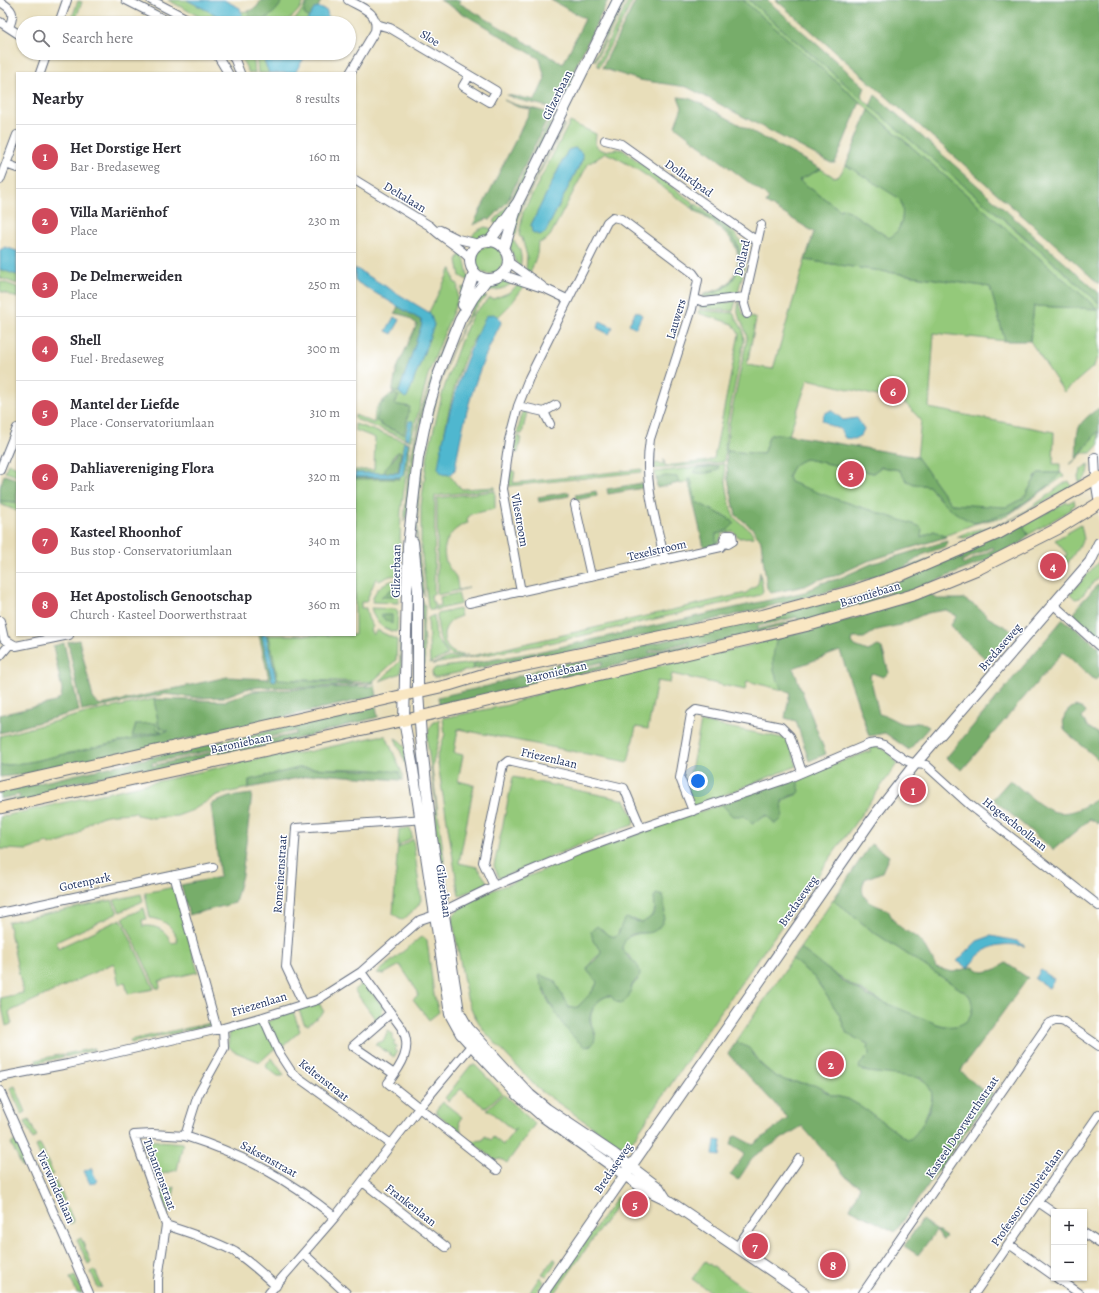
<!DOCTYPE html>
<meta charset="utf-8">
<style>
:root{--surface:#fff;--page:#f7f7f7;--text:#2b2b33;--muted:#7c7c81;--line:#e1e1e2;--accent:#d1495b}
body{margin:0;font-family:Alegreya,serif;background:var(--page);color:var(--text)}
.controls{position:absolute;right:12px;bottom:12px;display:grid;overflow:hidden;border-radius:0px;box-shadow:0 1px 3px #0004}
.controls button{width:36px;height:36px;display:grid;place-items:center;padding:0;border:0;border-bottom:1px solid var(--line);background:var(--surface);color:var(--text);font:20px sans-serif}
.you{position:absolute;left:698px;top:781px;width:14px;height:14px;margin:-10px;border:3px solid #fff;border-radius:50%;background:#1a73e8;box-shadow:0 0 0 6px #1a73e833}
.badge{display:grid;place-items:center;width:26px;height:26px;border-radius:50%;background:var(--accent);color:#fff;font-size:13px;font-weight:700}
.pin{position:absolute;translate:-50% -50%;border:2px solid #fff;box-shadow:0 1px 4px #0006}
.list{margin:0;padding:0;list-style:none}
h2{display:flex;justify-content:space-between;align-items:center;height:52px;margin:0;padding:0 16px;font-size:17px}
h2 small{font-size:13px;font-weight:400;color:var(--muted)}
.list li{display:grid;grid-template-columns:26px 1fr auto;gap:12px;align-items:center;box-sizing:border-box;height:64px;padding:0 16px;border-top:1px solid var(--line)}
.list b{display:block;font-size:15px;white-space:nowrap}
.list p{margin:0;font-size:13px;white-space:nowrap;color:var(--muted)}
.list em{font-size:13px;font-style:normal;color:var(--muted)}
.icon{flex:none;width:22px;height:22px;fill:none;stroke:currentColor;stroke-width:2;stroke-linecap:round;stroke-linejoin:round}
.map{position:relative;flex:none;width:1099px;height:1293px;overflow:hidden}
.search{position:absolute;background:var(--surface);box-shadow:0 1px 3px #0004;left:16px;top:16px;width:340px;height:44px;display:flex;align-items:center;gap:10px;box-sizing:border-box;padding:0 14px;border-radius:22px;color:var(--muted);font-size:15px}
.panel{position:absolute;background:var(--surface);box-shadow:0 1px 3px #0004;left:16px;top:72px;width:340px;height:564px;border-radius:0px}
.map>svg:first-child{display:block}
.green{fill:#94c97a;stroke:#587c6c;fill-rule:evenodd}
.forest{fill:#77ad6a;stroke:#496e64;fill-rule:evenodd}
.water{fill:#50b7cf;stroke:#367396}
.lines{fill:none;stroke-linecap:round;stroke-linejoin:round}
.minor-casing{stroke:#636c7e;stroke-width:10}
.tertiary-casing{stroke:#636c7e;stroke-width:12}
.secondary-casing{stroke:#636c7e;stroke-width:13}
.minor{stroke:#fff;stroke-width:8}
.tertiary{stroke:#fff;stroke-width:10}
.secondary{stroke:#f9e7c3;stroke-width:11}
.labels{text-anchor:middle;stroke-width:3;stroke-linejoin:round;paint-order:stroke}
.street-label{font-size:12px;fill:#1b2f5e;stroke:#fff}
</style>
<div class="map">
<svg width="1099" height="1293" viewBox="0 0 1099 1293">
<rect width="100%" height="100%" fill="#fff"/>
<filter id="ink" filterUnits="userSpaceOnUse"><feTurbulence type="fractalNoise" baseFrequency=".025" numOctaves="2"/><feDisplacementMap in="SourceGraphic" scale="8" xChannelSelector="R" yChannelSelector="G"/><feConvolveMatrix kernelMatrix="1 2 1 2 8 2 1 2 1" color-interpolation-filters="sRGB"/></filter>
<filter id="wash" filterUnits="userSpaceOnUse"><feTurbulence type="fractalNoise" baseFrequency=".012" numOctaves="4" result="noise"/><feDisplacementMap in="SourceGraphic" scale="16" xChannelSelector="R" yChannelSelector="G"/><feGaussianBlur stdDeviation="0.9" result="paint"/><feColorMatrix in="noise" values="0 0 0 0 0 0 0 0 0 0 0 0 0 0 0 0 0 1.4 0 .05"/><feComposite in="paint" operator="in"/></filter>
<g filter="url(#wash)">
<rect width="100%" height="100%" fill="#e8deba"/>
<path class="green" d="M168 0H187L232 23H211Z
M283 0H305C291 25 282 23 257 23 269 18 277 11 283 0Z
M308 0H313L304 12 305 15 309 18 305 23H289L298 16Z
M624 0H626L595 61 594 59Z
M629 0H633L599 67 597 64Z
M743 0H749C864 103 984 200 1099 303V356L1093 367 1064 392 1030 341 1034 306 1098 309Z
M78 1 82 2 74 23H70Z
M249 11 247 23H233L239 21 241 12Z
M239 53H253L255 73H249Z
M256 53H269L264 59 269 73H258Z
M576 70 577 73 557 111 555 110Z
M552 115 554 117 512 203 499 226 493 222 508 205Z
M570 122 596 134 595 144C603 157 612 146 623 150L695 204 692 208C664 189 637 166 606 153L588 164 550 236 545 241 538 243 537 254 530 274 526 270 527 256 522 238 519 236 523 212ZM575 148 581 152 583 158 545 233 538 235 533 232 531 225 568 150Z
M564 124H565L521 209 518 220 516 235 511 232 519 210Z
M846 165 900 198C905 212 903 231 889 238L844 208 840 210 799 180 821 169 834 177 839 176Z
M696 204C713 217 741 230 745 254 747 265 740 282 738 293L707 299 703 297V295C731 293 752 262 733 237 723 225 706 216 694 207Z
M485 227 495 230 485 237 470 239 476 231Z
M509 238C520 243 523 256 520 268 513 259 510 249 509 238Z
M475 260a14 14 0 1 1 28 0a14 14 0 1 1-28 0Z
M461 253 465 261 469 281 460 276 457 260Z
M805 260 990 287 1005 341 934 333 929 408 1054 432 1053 464H1060V472L1064 476 1007 516 974 524 945 536 934 531 921 537 790 482 788 478C791 467 796 462 806 459L873 473 881 467 899 470 903 474 921 485 929 486 939 499 975 523 1011 512 1048 486 1061 473H1038L1024 498 1006 508 951 504 917 457 921 420 905 403 808 379 789 435 770 434 763 454 726 451 729 424 747 339C746 321 734 321 739 301L743 314 756 319 747 365 773 369Z
M451 268 454 282 458 284 457 301 428 375 411 441 355 419V415L374 423C375 409 375 407 386 398 391 394 392 392 399 392L402 396 409 393 434 325 429 312ZM394 394 399 396 394 404 400 407 407 406 403 434 380 425 382 403Z
M0 269 17 275V284L0 278Z
M505 280H515C507 289 494 293 483 288Z
M0 281 17 287V298L0 291Z
M520 284 525 285 511 304 498 317 493 314C488 321 481 328 476 336 454 370 445 428 439 468L443 474H449L456 484 462 489 495 487V489L435 496 434 594 431 595 432 602H434V610H430L428 607 421 547V506L428 453 443 391 460 343 473 314 490 298 493 299 508 293Z
M462 287 466 289 440 356 422 413 412 467 407 515 404 522 408 475 420 414 438 356 459 306Z
M481 296 487 297C442 330 418 471 417 526 417 550 422 573 424 596L421 589C419 568 416 546 416 525 417 465 431 402 454 347 462 329 468 311 481 296Z
M736 301 733 311 699 308 700 306Z
M699 310 733 313 743 330 744 341 727 423 724 462 655 469V463L664 464V459L665 466 708 461 714 458 739 334 733 324 698 313Z
M523 411 527 412 522 434H517Z
M355 424 410 443 401 512 399 575 390 576 379 581 376 578 366 602H361V608H366L368 618 373 627 370 630 373 635 377 630 397 640 396 660 372 682 273 679 263 635H355V475H403L408 443 404 442 399 474H397L398 452 394 455 386 473H355V470H374L375 438 355 430Z
M1098 430 1099 444 1091 453H1083L1071 464H1070L1080 455Z
M517 436 521 437 518 453 513 452Z
M8 463 17 467V476L5 472Z
M724 464C725 475 729 512 736 519 743 526 751 528 754 537L739 538 733 531 722 534 719 542 716 544 715 535 728 530 732 520 696 502 688 479 689 482 680 484 677 477 656 479 655 472Z
M1089 464C1089 474 1088 477 1079 483L1078 476 1080 475 1081 469Z
M642 469V472L509 486 510 470 515 471 513 483Z
M1069 481 1072 487 997 527 982 531 965 538 957 537C973 528 990 529 1007 521 1028 512 1047 495 1066 482Z
M495 491V509L471 514 467 519 468 523C451 528 440 545 446 562 448 568 453 572 456 577 457 581 458 586 458 590L469 588 437 595V498Z
M1074 500 1075 505 1071 507 1072 509 1028 535 1023 525 1067 502 1068 503Z
M0 501 17 502V511L0 504Z
M1081 525 1084 539 1065 567 1061 563 1067 554 1055 540Z
M1099 561V576L1080 598 1075 599 1070 594Z
M760 572 763 591 760 595 541 645 433 664 450 657 463 658 746 593 758 584Z
M397 580 399 583 398 603 372 602C374 589 384 581 397 580Z
M458 593 461 604 436 610V606H441L440 597Z
M422 599 425 607 423 626 425 664 421 666Z
M371 608 396 609 398 611 397 632C383 630 375 623 371 608Z
M459 609 461 616C434 624 441 658 468 655 440 663 438 633 437 614Z
M434 615 436 638 448 655 430 663 428 618Z
M777 638C773 661 770 668 783 690L747 681 745 690 672 674 670 683 657 681 648 729 636 727 628 762 458 729 454 753 463 755 458 781 474 785 459 863 477 867 488 883 459 896 437 758 445 734 443 718 508 705 546 691 732 650Z
M400 639 402 641 401 673 380 681 400 661Z
M473 663 474 669 438 677H433L432 672 435 668Z
M154 699 159 727 170 731 30 762 0 766V736L86 713Z
M439 719C442 740 435 750 432 769L444 858 443 875 435 825 436 805 427 740 429 729 433 723Z
M701 722 788 739 797 766 693 807 687 789Z
M379 736H386L403 775V780H401L399 772 362 769 299 768 249 780V788L217 795 193 810 177 816 152 818 137 815 136 812C124 815 111 812 98 818 92 821 86 825 82 830 75 839 59 843 49 845L47 843 27 850 0 849V817L265 757 307 752Z
M395 738C409 745 407 758 409 772Z
M876 746C884 748 894 756 897 764L719 1014 628 1147 619 1145 538 1089 485 1032 474 1015 467 998 452 917C468 896 501 888 524 878 590 851 655 827 722 804 730 814 732 814 743 816 747 817 752 821 755 822L767 815 771 820 783 808 782 803 785 799 798 794 796 777 871 751 870 747ZM663 896C667 915 664 917 652 932 641 933 618 934 623 952L631 957 638 980C629 986 631 997 622 1003L616 1002 611 996C599 996 589 1011 591 1021 591 1026 594 1030 596 1034L578 1041 552 1008 544 993 554 980 566 1005 573 1009C580 1008 596 988 597 982L587 970 592 961 600 954 601 950 593 941 601 928 608 935 614 938 617 937 619 930 633 919 642 923C651 918 655 913 656 903Z
M513 777 625 800 634 818 633 825 601 836 499 878 494 866Z
M409 828 411 830 412 837 399 846V848L413 839 421 900 418 906 403 920 393 914 399 829Z
M174 887 198 972 159 981 160 988H156L123 918 144 908 147 919 142 920 143 926C156 925 167 930 171 943L178 942C175 928 164 919 150 918L145 893Z
M141 894 143 901 120 912 114 900Z
M112 900 118 913 56 942 58 948 121 919 154 989 128 994 125 982 119 985 114 963 9 1012 12 1024 6 1026 0 998 23 993 8 922Z
M833 900 872 931 969 995 973 1004C969 1040 936 1024 915 1016 870 998 838 979 800 948Z
M422 936 427 940 434 995 439 1012 429 1020 413 999 418 996V992L400 965 384 974 377 973Z
M792 959 814 977 839 1014 847 1034 868 1044 869 1055 863 1061V1071C885 1077 946 1066 929 1108 924 1120 921 1132 910 1140L906 1139 862 1107 848 1099 831 1095 822 1088 809 1084 787 1081 775 1076 762 1065 755 1055 736 1042Z
M364 982 383 1007 382 1014 376 1020 354 990Z
M319 1003 324 1012 308 1025 304 1023 298 1008Z
M293 1011 300 1031 281 1048 273 1050 260 1062 233 1051 228 1045 230 1030 255 1024H262Z
M211 1023 212 1025 183 1031V1029Z
M181 1029V1032L160 1036 159 1034Z
M388 1031 393 1034V1040L395 1042 393 1044 397 1046 394 1050 397 1052 394 1057 375 1044 383 1041Z
M158 1034V1037L131 1043 130 1040Z
M94 1048V1050L65 1057V1054Z
M63 1054V1057L37 1063 36 1060Z
M272 1058 284 1075 283 1076H278L266 1067 267 1063Z
M471 1065H475L502 1093 485 1108 461 1089 448 1101 445 1098Z
M15 1086 26 1112 22 1114 10 1088Z
M503 1094 535 1124 507 1163 501 1159 495 1160 471 1141 483 1140 485 1136 491 1140 493 1137 503 1145 516 1128 513 1130 487 1109Z
M443 1102 462 1117 459 1121 461 1132 436 1113V1110Z
M29 1120 37 1137 33 1139 25 1122Z
M146 1140 183 1143 177 1170 155 1176 142 1143Z
M16 1141 26 1164 22 1167 11 1143Z
M40 1144 53 1174 49 1176 36 1146Z
M56 1182 65 1200 61 1202 53 1183Z
M175 1187 169 1214 160 1192Z
M617 1197 621 1199 555 1293H549Z
M68 1208 74 1222 70 1224 64 1210Z
M81 1238 91 1262 88 1264 77 1240Z
M554 1258 556 1261 547 1276 542 1274Z
M705 1261 750 1293H712L692 1279Z
M95 1270 102 1287 98 1288 91 1272Z
M75 1276 82 1293H77L70 1278Z
M540 1277 544 1282 536 1293H529Z"/>
<path class="forest" d="M261 0H283C275 15 263 23 247 23L249 11 257 7Z
M313 0 321 1 318 7 315 8 309 18 304 14C303 8 308 2 313 0Z
M440 0H460L459 3 563 64 585 19 551 0H608L574 70 552 109C537 102 522 103 507 95L535 100 545 79 540 59Z
M636 0H743L860 102 835 163H831L687 87 639 80 602 68Z
M749 0H767L865 87 861 98Z
M776 0H1099V284L1065 253Z
M875 95 1099 293V303L1032 243 870 106Z
M678 97 688 98 698 102 821 169 799 180 840 210 844 208 889 238C903 231 905 212 900 199L846 165 869 110 1098 309 1034 306 1030 341H1005L990 287 805 260 814 232 766 203 769 198 675 126 682 107Z
M504 100C519 108 535 107 550 114L507 202 490 220 487 219 473 225 531 109 518 107Z
M694 207C707 216 727 226 735 240 749 265 731 294 703 295 709 291 719 291 726 285 731 281 735 274 737 267 744 238 712 223 693 209Z
M398 306 421 320 423 324 399 392H392L397 368 417 324 406 316 395 313Z
M394 394 399 396 394 404 410 407 404 434 380 425 381 423 376 421 380 405Z
M1099 408V438L1098 431 1076 459C1078 429 1073 426 1099 408Z
M770 434 789 435 917 457 951 504 1006 507 1024 498 1038 473H1061L1048 486 1011 512 975 523C954 515 942 503 929 486L914 484 907 481 899 470 881 467 873 473 806 459C796 462 791 467 788 477L790 482 830 497 919 526 922 529 921 537 934 531 946 537 868 561 835 576 817 580 805 586 771 593 767 588 761 541 752 528 736 515 728 479 726 451 763 454Z
M398 452H401L398 473H385V468L392 461Z
M718 466 719 468C715 473 700 475 694 472L698 468Z
M4 475 17 479V502L0 501V487Z
M665 476 677 477 679 483 657 488 656 479Z
M355 477H400V479H355Z
M688 479H691L696 502 732 520 734 524 728 530 716 534V544L704 547Z
M642 483 643 488 608 494 607 489Z
M596 491 597 496 576 500 575 495Z
M569 492V496L539 502 538 497Z
M1023 525 1028 535 1021 543 980 563 881 603 440 707 438 697 488 686 537 670 781 614ZM993 547 994 549 963 564 962 561ZM890 590V593L845 607 844 605ZM797 617 798 620 758 629V626ZM689 642V644L649 653V651ZM602 662V665L555 675V673Z
M947 541 946 546 922 555 905 567 823 593 730 616 539 659 512 661 474 669 473 663 542 651 805 592 821 583 838 579 871 564Z
M1099 583V639L1073 617 1078 606Z
M393 588V597H381Z
M929 593 937 599H964L977 607 989 618 1013 631 987 660 955 631 951 625 957 616 946 610 927 613 900 625 877 630 864 638H853L852 642 855 646 868 651 878 646 882 648 889 673 883 677 872 673 870 676 879 714C900 719 896 728 920 722L929 727 909 750 885 733 869 736 840 651 793 668 826 754 809 761 796 721 785 718 790 692 783 690C771 670 771 659 777 638L859 617Z
M381 615H392V624L384 619Z
M1063 619 1099 647V677L1095 680 1063 652 962 770 946 758Z
M259 635H262L272 680H276L266 635H269L278 679 368 684 373 679 374 683 367 684 308 688 262 687 245 689 224 697 199 698 165 694 82 711 68 642 79 640 93 698 97 703 101 705 227 677 269 679Z
M64 643 79 711 0 733V715L55 702 61 697 62 690 53 646Z
M375 686 377 696 36 773 0 777V766L30 762 168 731 159 727 154 699 226 701 253 691Z
M376 706 378 717 281 743 0 807V802L20 798 19 795 0 799V792ZM296 731V734L256 742V740ZM212 750V752L152 766V763ZM104 776 105 778 58 789 57 786Z
M1075 706 1081 708 1086 712 1082 718 1088 727 1099 734V760L1065 731C1061 720 1064 711 1075 706Z
M156 723 157 729 162 731 132 737 136 724Z
M299 768 392 771 399 772 401 780 318 774 249 788V780Z
M796 777 800 791 798 794 790 796 782 801C782 810 786 817 777 823H774L767 815 752 824 744 816H732L722 804Z
M1010 780C1045 808 1056 828 1099 797V824L1090 819 1053 850 993 799Z
M252 794 242 875 235 903 189 915 181 885 220 877 211 804 229 797Z
M871 844 889 856 882 872 865 879C856 899 872 904 888 910 897 929 902 927 917 938 926 946 932 958 936 968L953 972 973 967 983 972 994 970 1006 963 1028 978 963 1067 961 1072 981 1089 993 1093 895 1232 850 1209 860 1186 847 1178 802 1126 754 1156 738 1180 730 1175 745 1154 731 1145 733 1137 736 1136 753 1145 788 1118 728 1054 736 1042 749 1048 762 1066 775 1076 787 1081 815 1085 831 1095 848 1099 862 1107 906 1139H910C920 1132 936 1103 931 1091 929 1086 925 1081 921 1078L868 1072 859 1068 860 1064 869 1055 868 1044 847 1034 839 1014 814 977 792 959 800 948 843 981 868 996 937 1024C959 1032 981 1019 969 995L872 931 833 900Z
M656 894 663 896C666 908 667 926 652 932 646 934 639 932 633 934 627 936 624 942 622 948 626 960 641 960 640 976L632 985 629 996 623 1003 616 1002 611 996C600 995 589 1010 590 1021 591 1026 595 1031 595 1036 595 1040 594 1042 592 1045L585 1047C562 1030 549 1004 539 977L540 975 554 980 569 1008 578 1007C584 999 596 990 597 982L587 970C590 961 600 960 601 950L593 941 591 931 597 926 608 935 615 937C622 932 619 924 626 918L642 923 651 917 655 911 654 897Z
M922 1220 946 1237 943 1240 936 1231 918 1255 904 1246Z"/>
<path class="water" d="M187 0H224L240 8 242 15 239 21 232 23Z
M318 7 327 11 328 17 325 23H305L315 8Z
M269 53H307L295 73H269L264 61Z
M575 148 581 152 583 158 545 233 539 235 532 232 531 225 568 150Z
M5 247 17 251V275L0 269V250Z
M355 268 430 313 434 325 408 396 405 398 399 392 422 324 421 320 355 281Z
M636 311 642 315 636 328 629 324Z
M493 314 499 317 501 323C476 370 463 418 455 470L450 475 442 474 438 468C447 413 461 366 486 316Z
M394 317 400 320 392 334 386 331Z
M600 321 613 327 609 334 597 328Z
M831 410 843 420 857 418 864 429 861 435 854 439 845 438 840 429 829 425 822 420 824 414Z
M409 421H413L409 439 405 438Z
M404 442 408 443 403 475 401 477H355V473H399Z
M262 635H266L276 680 275 681 272 680Z
M991 936 1017 941 1025 946C998 942 984 945 968 968L957 961 977 941Z
M1041 970 1054 979 1049 988 1035 979Z
M715 1140 722 1141 720 1156 713 1155Z
M91 1168 97 1181 90 1184 84 1171Z"/>
</g>
<g filter="url(#ink)">
<g class="lines">
<defs>
<path id="minor" d="M126 0 171 23
M151 0 195 23
M348 0C362 8 379 12 375 31L350 73
M0 2C13 9 15 14 9 27
M0 22 23 37
M59 23 67 0
M376 24 390 28 496 91 490 102 463 86 469 76
M216 53 228 73
M230 53 235 60 240 73
M40 73 47 53
M605 140 621 144 757 241
M6 164 17 168
M0 180 17 135
M355 180 430 226C442 239 458 245 470 259
M440 230 458 239 479 244
M507 261 542 286
M501 274 546 289 567 299
M745 297 744 304 747 314
M695 299 704 302 745 297 761 225
M518 406 544 412 550 424
M544 412 556 405
M1095 457 1096 479
M0 470 17 428
M575 505 591 576
M521 592 502 489 509 440 518 406 529 378 607 222 613 217 621 219 693 273 698 280 692 309 650 439C643 483 655 518 665 560
M469 603 721 547 725 542 728 544 733 541 732 535H726L724 539 725 542
M1054 605 1099 646
M0 621 4 639 16 646 69 635
M0 656 10 644
M693 811 680 778 691 714 696 710 781 727 790 736 802 772
M174 875 217 1029
M494 886 483 862 503 765 508 761 624 788 641 828
M0 913 213 867
M361 972 401 1027C414 1048 401 1066 388 1083L497 1170
M303 1003 286 967 296 828 426 819
M391 1013 353 1046 394 1074
M263 1017 279 1053 292 1073 391 1144
M0 1077 68 1064 223 1028 263 1017 317 1000 361 972 420 920 435 915 494 886 578 851 641 828 787 779 869 744 877 743 884 745 905 760 915 764 926 765 970 805 1099 906
M0 1091 89 1293
M185 1136C245 1155 286 1178 335 1217
M363 1182 446 1247
M1038 1202 1054 1213
M166 1225C189 1233 214 1240 235 1252 250 1262 263 1274 276 1286
M1084 1233 1099 1243
M1009 1244 1054 1276
M737 1247 799 1159
M304 1254 346 1293
M1057 1278 1079 1293
M158 1293V1279L166 1225 134 1135 152 1134 185 1136 198 1095 224 1048 223 1028
M269 1293 335 1217 419 1108 475 1041
M863 1293 1048 1024 1057 1020 1064 1022 1099 1046
M975 1293 1099 1114"/>
<path id="tertiary" d="M470 260a19 19 0 1 1 38 0a19 19 0 1 1-38 0Z
M489 242 518 202 618 0
M504 249 517 206
M487 279 473 298 460 320 439 373 428 409 418 458 408 546 404 721 412 763 450 1014 461 1034 471 1045 516 1093 542 1116 643 1188 666 1199 804 1293
M463 305 474 273
M1096 479 1099 498
M413 542 418 590V692L421 737 432 838 459 1012 468 1028 530 1095 547 1109 614 1154 659 1188 666 1199
M543 1293 875 815 915 764 1083 570 1090 562 1099 543"/>
<path id="secondary" d="M0 786 449 685 488 673 764 615 856 590 906 573 999 533 1099 477
M0 808 419 717 813 624 916 594 980 568 1057 529 1099 503"/>
</defs>
<use href="#minor" class="minor-casing"/>
<use href="#tertiary" class="tertiary-casing"/>
<use href="#secondary" class="secondary-casing"/>
<use href="#minor" class="minor"/>
<use href="#tertiary" class="tertiary"/>
<use href="#secondary" class="secondary"/>
</g>
</g>
<g class="labels">
<g class="street-label">
<text transform="translate(430 38) rotate(31)" y="4">Sloe</text>
<text transform="translate(557 95) rotate(-64)" y="4">Gilzerbaan</text>
<text transform="translate(689 178) rotate(35)" y="4">Dollardpad</text>
<text transform="translate(405 197) rotate(31)" y="4">Deltalaan</text>
<text transform="translate(742 258) rotate(-77)" y="4">Dollard</text>
<text transform="translate(676 319) rotate(-73)" y="4">Lauwers</text>
<text transform="translate(520 520) rotate(80)" y="4">Vliestroom</text>
<text transform="translate(657 550) rotate(-13)" y="4">Texelstroom</text>
<text transform="translate(396 571) rotate(-89)" y="4">Gilzerbaan</text>
<text transform="translate(870 594) rotate(-17)" y="4">Baroniebaan</text>
<text transform="translate(1000 647) rotate(-49)" y="4">Bredaseweg</text>
<text transform="translate(556 672) rotate(-13)" y="4">Baroniebaan</text>
<text transform="translate(241 743) rotate(-12)" y="4">Baroniebaan</text>
<text transform="translate(549 758) rotate(13)" y="4">Friezenlaan</text>
<text transform="translate(1015 824) rotate(38)" y="4">Hogeschoollaan</text>
<text transform="translate(280 874) rotate(-86)" y="4">Romeinenstraat</text>
<text transform="translate(85 882) rotate(-12)" y="4">Gotenpark</text>
<text transform="translate(444 891) rotate(82)" y="4">Gilzerbaan</text>
<text transform="translate(798 901) rotate(-55)" y="4">Bredaseweg</text>
<text transform="translate(259 1004) rotate(-17)" y="4">Friezenlaan</text>
<text transform="translate(324 1080) rotate(38)" y="4">Keltenstraat</text>
<text transform="translate(962 1127) rotate(-56)" y="4">Kasteel Doorwerthstraat</text>
<text transform="translate(269 1159) rotate(29)" y="4">Saksenstraat</text>
<text transform="translate(613 1168) rotate(-56)" y="4">Bredaseweg</text>
<text transform="translate(160 1174) rotate(70)" y="4">Tubantenstraat</text>
<text transform="translate(56 1187) rotate(66)" y="4">Vierwindenlaan</text>
<text transform="translate(1027 1197) rotate(-55)" y="4">Professor Gimbrèrelaan</text>
<text transform="translate(411 1205) rotate(38)" y="4">Frankenlaan</text>
</g>
</g>
</svg>
<div class="controls">
<button>+</button>
<button>−</button>
</div>
<div class="you"></div>
<div class="pin badge" style="left:913px;top:790px">1</div>
<div class="pin badge" style="left:831px;top:1064px">2</div>
<div class="pin badge" style="left:851px;top:474px">3</div>
<div class="pin badge" style="left:1053px;top:566px">4</div>
<div class="pin badge" style="left:635px;top:1204px">5</div>
<div class="pin badge" style="left:893px;top:391px">6</div>
<div class="pin badge" style="left:755px;top:1246px">7</div>
<div class="pin badge" style="left:833px;top:1265px">8</div>
<div class="search"><svg class="icon" aria-label="search" viewBox="0 0 24 24"><circle cx="10" cy="10" r="6"/><path d="M15 15l6 6"/></svg>Search here</div>
<section class="panel">
<h2>Nearby<small>8 results</small></h2>
<ul class="list">
<li><span class="badge">1</span><div><b>Het Dorstige Hert</b><p>Bar · Bredaseweg</p></div><em>160 m</em></li>
<li><span class="badge">2</span><div><b>Villa Mariënhof</b><p>Place</p></div><em>230 m</em></li>
<li><span class="badge">3</span><div><b>De Delmerweiden</b><p>Place</p></div><em>250 m</em></li>
<li><span class="badge">4</span><div><b>Shell</b><p>Fuel · Bredaseweg</p></div><em>300 m</em></li>
<li><span class="badge">5</span><div><b>Mantel der Liefde</b><p>Place · Conservatoriumlaan</p></div><em>310 m</em></li>
<li><span class="badge">6</span><div><b>Dahliavereniging Flora</b><p>Park</p></div><em>320 m</em></li>
<li><span class="badge">7</span><div><b>Kasteel Rhoonhof</b><p>Bus stop · Conservatoriumlaan</p></div><em>340 m</em></li>
<li><span class="badge">8</span><div><b>Het Apostolisch Genootschap</b><p>Church · Kasteel Doorwerthstraat</p></div><em>360 m</em></li>
</ul>
</section>
</div>
